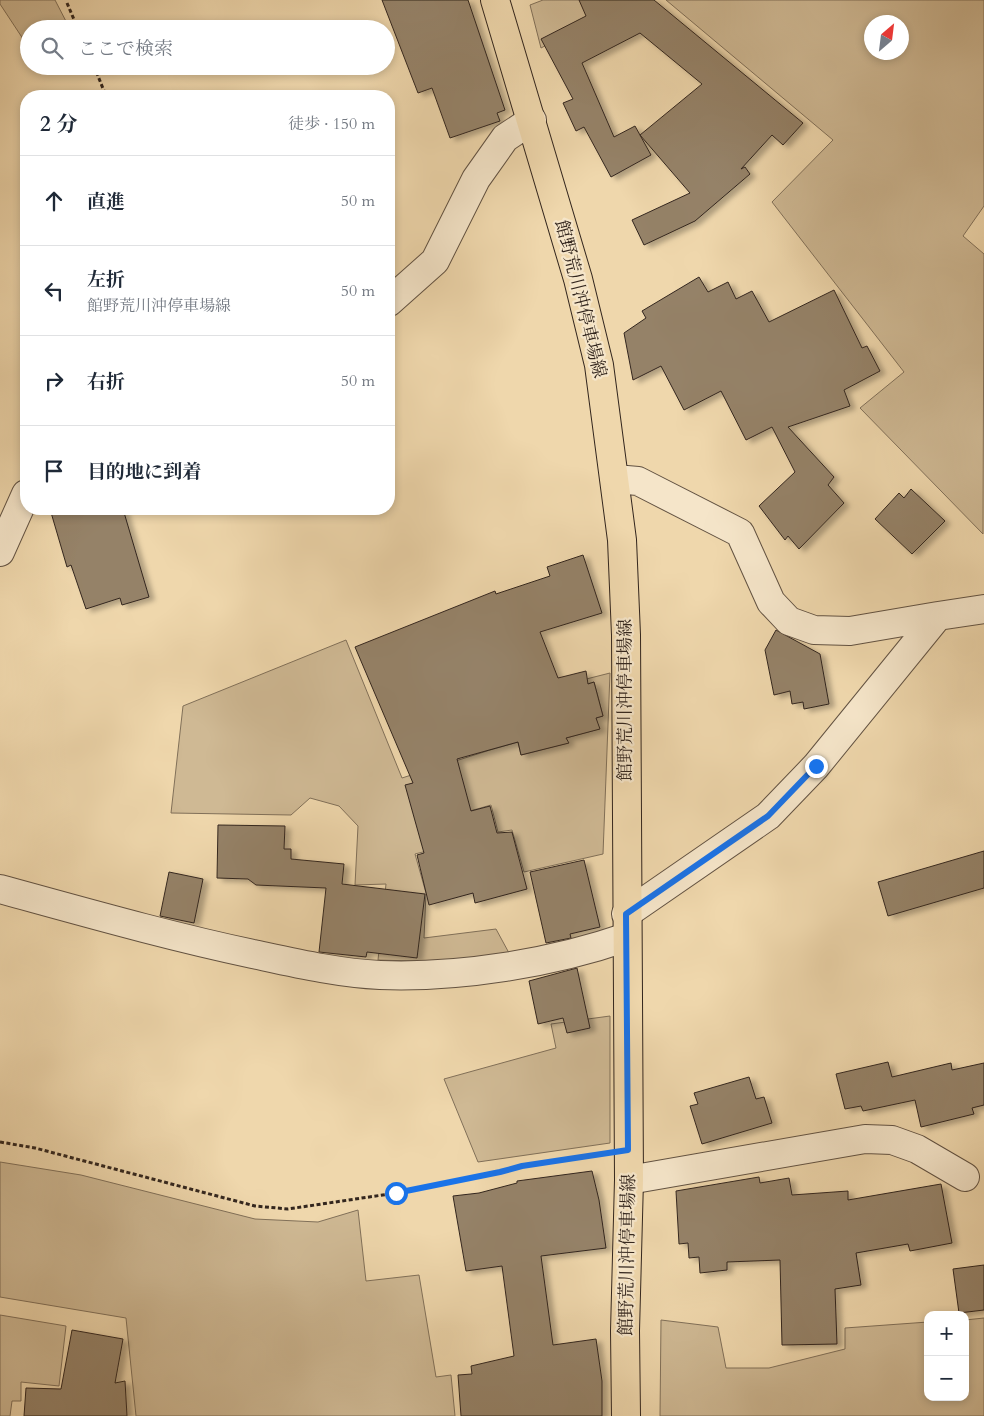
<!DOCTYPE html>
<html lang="ja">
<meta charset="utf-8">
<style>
:root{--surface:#fff;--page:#f6f6f7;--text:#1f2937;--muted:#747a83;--line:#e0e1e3}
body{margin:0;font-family:Cardo,"Noto Serif JP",serif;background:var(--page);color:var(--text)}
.controls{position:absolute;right:15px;bottom:15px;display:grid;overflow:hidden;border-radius:10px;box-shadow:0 2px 8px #0003}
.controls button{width:45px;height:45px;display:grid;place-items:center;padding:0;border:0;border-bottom:1px solid var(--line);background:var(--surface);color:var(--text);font:25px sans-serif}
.compass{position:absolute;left:864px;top:15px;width:45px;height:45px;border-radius:50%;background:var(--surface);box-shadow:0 2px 8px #0003;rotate:28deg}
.stop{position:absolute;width:15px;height:15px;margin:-11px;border:4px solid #1a73e8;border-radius:50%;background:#fff}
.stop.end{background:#1a73e8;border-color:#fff;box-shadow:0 1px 5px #0008}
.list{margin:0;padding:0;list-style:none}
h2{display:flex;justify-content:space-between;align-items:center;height:65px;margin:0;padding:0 20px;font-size:21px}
h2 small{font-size:16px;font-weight:400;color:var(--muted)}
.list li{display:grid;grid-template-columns:32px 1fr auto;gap:15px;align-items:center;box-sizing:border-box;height:90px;padding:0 20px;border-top:1px solid var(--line)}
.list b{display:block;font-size:19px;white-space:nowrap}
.list p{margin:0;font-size:16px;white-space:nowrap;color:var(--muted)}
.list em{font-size:16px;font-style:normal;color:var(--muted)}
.icon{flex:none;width:28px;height:28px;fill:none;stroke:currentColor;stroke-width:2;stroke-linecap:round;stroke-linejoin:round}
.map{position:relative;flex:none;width:984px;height:1416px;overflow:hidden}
.search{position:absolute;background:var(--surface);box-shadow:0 2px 8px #0003;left:20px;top:20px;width:375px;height:55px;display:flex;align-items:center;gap:12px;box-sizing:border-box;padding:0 18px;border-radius:28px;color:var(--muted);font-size:19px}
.panel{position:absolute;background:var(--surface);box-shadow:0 2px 8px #0003;left:20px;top:90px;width:375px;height:425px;border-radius:20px}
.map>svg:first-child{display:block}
.green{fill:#cfb994;stroke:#817059;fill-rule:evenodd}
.building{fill:#958268;stroke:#33261e;filter:url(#shadow)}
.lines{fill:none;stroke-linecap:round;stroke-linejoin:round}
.minor-casing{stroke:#625242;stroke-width:30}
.major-casing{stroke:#33261e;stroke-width:30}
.path{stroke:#33261e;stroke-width:3;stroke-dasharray:4 2.5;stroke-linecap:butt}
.minor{stroke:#f5e5c9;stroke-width:28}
.major{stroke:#efd7ac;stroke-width:28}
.route{stroke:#1a73e8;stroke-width:6}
.labels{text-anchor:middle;stroke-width:4.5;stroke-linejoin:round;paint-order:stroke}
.street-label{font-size:18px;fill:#33261e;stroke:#f5e5c9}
</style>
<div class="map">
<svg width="984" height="1416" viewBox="0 0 984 1416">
<defs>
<filter id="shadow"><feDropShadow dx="5.5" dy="3" stdDeviation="2.5" flood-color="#0004"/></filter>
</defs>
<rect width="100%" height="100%" fill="#efd7ac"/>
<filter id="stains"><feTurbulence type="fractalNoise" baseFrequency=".004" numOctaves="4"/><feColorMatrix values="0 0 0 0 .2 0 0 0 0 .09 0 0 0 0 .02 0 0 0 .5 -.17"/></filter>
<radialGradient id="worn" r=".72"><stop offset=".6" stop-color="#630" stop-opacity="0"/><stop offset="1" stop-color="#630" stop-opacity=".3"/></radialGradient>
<path class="green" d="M0 0H55L70 29H29V48L0 4Z
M543 0H632L541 48 530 5Z
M666 0H984V206L963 236 984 254 983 534 860 408 904 372 772 202 833 140ZM872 22H902V52H872Z
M346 640 402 778 490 750 485 745 468 709 610 673 603 854 524 872 512 830 498 832 491 805 470 811 458 843 415 854 426 893 424 938 496 929 509 953 450 962 378 960 386 884 355 885 358 826 339 806 310 798 291 815 171 813 183 706ZM594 682 603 716 596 718 599 729 566 738 568 743 521 755 518 742 490 750 479 707 509 705Z
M610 1016V1143L478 1162 444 1079 556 1048 551 1024Z
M0 1162 81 1175 255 1219 318 1222 358 1210 366 1281 419 1275 436 1377 451 1375 455 1416H136L126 1318 0 1297Z
M0 1315 66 1326 59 1386 21 1382V1401H12L10 1416H0Z
M984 1318V1416H660L661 1320 718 1327 726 1368H769L845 1349V1328L928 1322V1397H965V1320Z"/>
<path class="building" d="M382 0H468L505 110 497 113 500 121 450 138 432 88 418 93Z
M579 0H654L803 123 783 145 772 135 741 169 745 167 750 174 695 221 644 245 632 220 690 193 640 135 702 84 640 33 582 63 614 137 635 126 651 155 611 177 584 127 576 131 563 103 573 99 541 39 586 16Z
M699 277 708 292 728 282 736 299 752 291 769 322 834 290 862 348 867 346 880 371 844 390 850 406 788 427 834 477 828 485 844 503 799 549 788 536 785 540 759 506 795 472 772 427 746 440 721 391 684 410 661 366 633 380 624 333 646 318 642 311Z
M911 489 945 521 912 554 875 519 899 493 904 498Z
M50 509H123L149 597 122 605 120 598 86 609 71 565 67 567Z
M583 555 602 613 540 632 558 678 586 671 588 684 594 682 603 716 596 718 600 729 566 738 569 743 521 755 518 742 457 759 471 811 490 806 497 833 512 832 527 889 475 903 473 893 429 905 417 855 424 853 405 785 413 783 355 647 495 591 496 594 550 576 547 567Z
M776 630 820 654 829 704 804 709 803 702 792 704 790 691 774 695 765 650Z
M218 825 285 826 284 849H291V859L344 864 342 884 425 894 417 958 367 952 366 957 319 952 326 888 256 885 248 879 217 878Z
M984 851V888L888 916 878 882Z
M584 860 600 927 570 934 571 938 546 943 530 872Z
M169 872 203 879 194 923 160 916Z
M577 968 590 1028 567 1033 563 1018 538 1024 529 981Z
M888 1062 892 1077 951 1063 952 1070 984 1063V1105L972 1108 974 1114 921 1127 915 1100 863 1111 861 1106 845 1109 836 1074Z
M749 1077 756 1099 764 1097 772 1123 702 1144 690 1106 698 1104 694 1093Z
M592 1171 599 1200 606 1248 541 1256 553 1345 596 1339 602 1381V1416H461L458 1375 472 1374 471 1366 514 1356 502 1266 466 1271 453 1196 479 1193 517 1183V1181Z
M759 1177 760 1183 789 1178 792 1195 848 1191V1200L941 1184 952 1243 910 1251 908 1244 856 1253 861 1285 835 1289 837 1344 782 1345 780 1260 727 1262V1270L700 1273 699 1257 689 1258 688 1243 679 1244 676 1191Z
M984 1265V1310L959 1313 953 1269Z
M72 1330 123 1339 115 1383 125 1381 127 1416H24L26 1388 61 1389Z"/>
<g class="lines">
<defs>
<path id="minor" d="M389 302 435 261 476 179 505 138 532 120
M615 479 638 481 740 533 771 602 789 621 814 630 850 631 938 616
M0 552 26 494
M0 889C84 912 168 936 253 954 295 963 338 973 380 975 459 978 553 963 627 937
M626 914 768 816 816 766 938 616 984 609
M629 1180 865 1139 892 1140 917 1149 965 1177"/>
<path id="major" d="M495 0 578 279 599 365 622 540 626 635 629 1180 625 1331 626 1416"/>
</defs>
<use href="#minor" class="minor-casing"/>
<use href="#major" class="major-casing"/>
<path class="path" d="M67 3 78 29
M94 66 106 96
M0 1142 35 1148 255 1206 288 1209 396 1193 500 1172 522 1166 598 1154"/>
<use href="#minor" class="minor"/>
<use href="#major" class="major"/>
</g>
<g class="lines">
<path class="route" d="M396 1193 500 1172 522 1166 628 1150 626 914 768 816 816 766"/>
</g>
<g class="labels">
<g class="street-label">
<text transform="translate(581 299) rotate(76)" y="6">館野荒川沖停車場線</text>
<text transform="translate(625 700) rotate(-90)" y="6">館野荒川沖停車場線</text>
<text transform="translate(627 1255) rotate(-89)" y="6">館野荒川沖停車場線</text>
</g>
</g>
<rect width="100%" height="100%" filter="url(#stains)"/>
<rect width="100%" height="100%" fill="url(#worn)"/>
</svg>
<div class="controls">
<button>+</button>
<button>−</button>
</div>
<svg class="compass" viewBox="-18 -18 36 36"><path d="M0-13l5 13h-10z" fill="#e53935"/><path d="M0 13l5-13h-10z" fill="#747a83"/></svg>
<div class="stop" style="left:396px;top:1193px"></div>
<div class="stop end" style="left:816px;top:766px"></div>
<div class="search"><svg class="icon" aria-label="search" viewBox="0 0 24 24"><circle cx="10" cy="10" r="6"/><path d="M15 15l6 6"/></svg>ここで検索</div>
<section class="panel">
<h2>2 分<small>徒歩 · 150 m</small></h2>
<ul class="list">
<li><svg class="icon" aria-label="ahead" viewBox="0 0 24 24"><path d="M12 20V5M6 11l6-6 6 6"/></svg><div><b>直進</b></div><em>50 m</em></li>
<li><svg class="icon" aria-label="left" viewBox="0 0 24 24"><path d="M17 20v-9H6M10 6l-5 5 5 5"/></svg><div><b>左折</b><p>館野荒川沖停車場線</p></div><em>50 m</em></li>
<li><svg class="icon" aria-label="right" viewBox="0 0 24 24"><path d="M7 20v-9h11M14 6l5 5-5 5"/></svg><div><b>右折</b></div><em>50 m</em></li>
<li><svg class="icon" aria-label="arrive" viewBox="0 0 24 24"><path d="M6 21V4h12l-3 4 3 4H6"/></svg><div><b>目的地に到着</b></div></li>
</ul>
</section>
</div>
